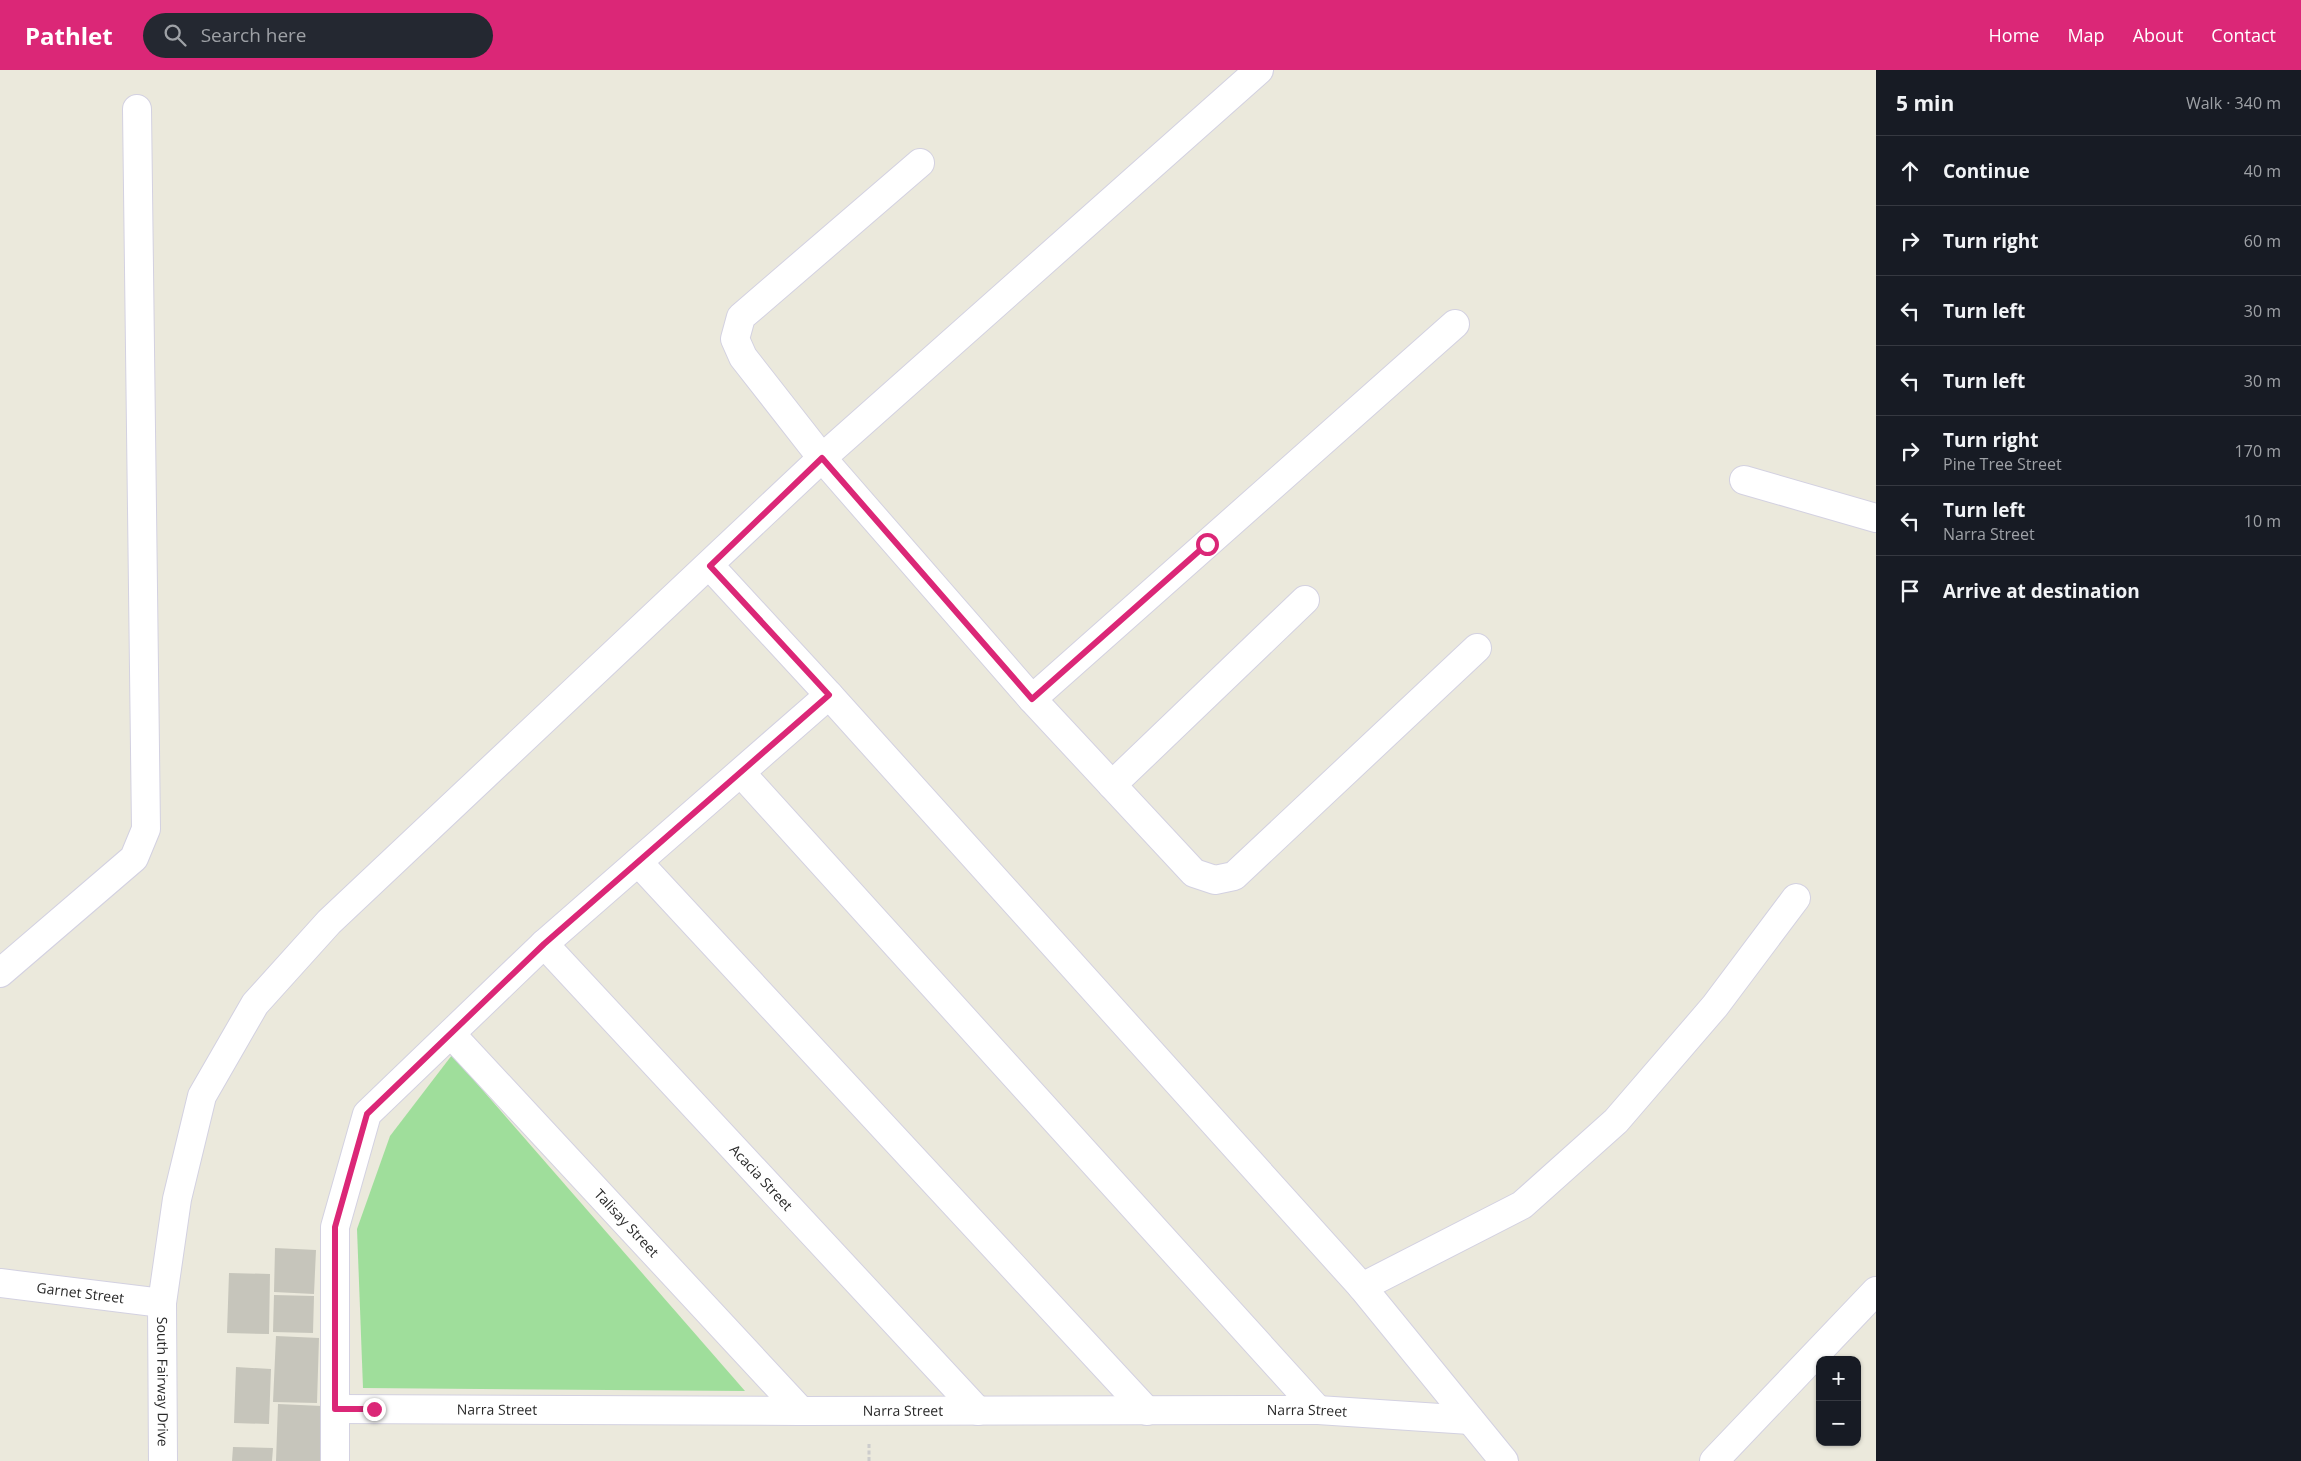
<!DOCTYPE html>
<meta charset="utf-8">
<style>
:root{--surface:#171b24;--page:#242831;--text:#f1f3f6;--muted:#9ea1a6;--line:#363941;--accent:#db2777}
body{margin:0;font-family:"Open Sans",sans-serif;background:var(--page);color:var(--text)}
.controls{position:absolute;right:15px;bottom:15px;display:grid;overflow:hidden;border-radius:10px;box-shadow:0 1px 4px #0004}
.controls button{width:45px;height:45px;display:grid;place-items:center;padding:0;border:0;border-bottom:1px solid var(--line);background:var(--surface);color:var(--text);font:25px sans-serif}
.stop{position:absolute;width:15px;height:15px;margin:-11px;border:4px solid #db2777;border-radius:50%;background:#fff}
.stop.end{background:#db2777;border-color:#fff;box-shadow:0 1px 5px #0008}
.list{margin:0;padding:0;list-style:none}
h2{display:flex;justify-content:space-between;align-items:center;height:65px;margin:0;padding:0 20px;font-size:21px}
h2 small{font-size:16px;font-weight:400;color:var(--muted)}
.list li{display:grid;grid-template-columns:32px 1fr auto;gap:15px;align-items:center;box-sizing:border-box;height:70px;padding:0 20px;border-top:1px solid var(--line)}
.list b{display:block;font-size:19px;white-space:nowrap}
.list p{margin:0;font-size:16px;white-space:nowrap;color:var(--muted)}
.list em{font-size:16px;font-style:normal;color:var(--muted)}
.icon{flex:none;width:28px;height:28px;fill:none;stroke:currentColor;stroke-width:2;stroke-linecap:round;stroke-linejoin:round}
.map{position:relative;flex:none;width:1876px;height:1391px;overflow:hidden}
header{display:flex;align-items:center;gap:30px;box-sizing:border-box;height:70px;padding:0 25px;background:var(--accent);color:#fff}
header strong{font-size:24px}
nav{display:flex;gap:28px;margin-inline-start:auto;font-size:18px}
.search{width:350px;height:45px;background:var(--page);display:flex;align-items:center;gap:12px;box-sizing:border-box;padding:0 18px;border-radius:28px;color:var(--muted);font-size:19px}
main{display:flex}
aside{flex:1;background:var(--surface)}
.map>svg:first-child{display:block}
.green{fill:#9fde9b}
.building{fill:#c6c5bb}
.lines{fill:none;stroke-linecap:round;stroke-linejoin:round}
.street-casing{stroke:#d3d1e1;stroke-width:30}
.secondary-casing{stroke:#d3d1e1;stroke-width:30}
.path{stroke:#ccc;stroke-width:3;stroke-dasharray:4 2.5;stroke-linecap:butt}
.street{stroke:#fff;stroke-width:28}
.secondary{stroke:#fff;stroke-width:28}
.route{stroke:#db2777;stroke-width:6}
.labels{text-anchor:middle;stroke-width:4.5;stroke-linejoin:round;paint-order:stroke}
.street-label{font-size:14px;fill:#292929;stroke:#fff}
</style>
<header>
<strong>Pathlet</strong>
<div class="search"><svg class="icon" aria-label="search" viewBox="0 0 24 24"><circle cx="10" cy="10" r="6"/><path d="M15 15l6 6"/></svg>Search here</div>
<nav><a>Home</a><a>Map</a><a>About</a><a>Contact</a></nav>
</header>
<main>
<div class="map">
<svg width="1876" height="1391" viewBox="0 0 1876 1391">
<rect width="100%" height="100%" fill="#ebe9dc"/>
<path class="green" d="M452 985 745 1321 363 1318 357 1159 390 1066Z"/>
<path class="building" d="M275 1178 316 1180 314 1224 274 1222Z
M229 1203 270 1204 269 1264 227 1263Z
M274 1225 314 1226 313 1263 273 1262Z
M276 1266 319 1268 317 1333 273 1332Z
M236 1297 271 1299 269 1354 234 1353Z
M278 1334 322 1336 320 1391H276Z
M233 1377 273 1378 272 1391H232Z"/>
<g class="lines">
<defs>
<g id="street">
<path d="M920 93 741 247 735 269 743 287 822 388 1032 629 1194 803 1215 810 1234 806 1477 578"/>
<path d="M1744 410 1876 448"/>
<path d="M710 496 829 625 1362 1217 1504 1391"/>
<path d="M1032 629 1455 254"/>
<path d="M741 703 1318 1340"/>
<path d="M1112 715 1305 530"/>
<path d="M638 792 1147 1341"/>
<path id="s1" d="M544 874 978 1341"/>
<path d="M0 903 134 788 146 759 137 39"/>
<path id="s2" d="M451 964 801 1341"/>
<path d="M1362 1217 1522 1135 1616 1051 1715 936 1796 828"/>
<path d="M162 1233 177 1129 202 1026 255 934 329 852 822 388 1259 0"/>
<path id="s3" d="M335 1339 801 1341 1318 1340 1470 1350"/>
<path d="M335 1391V1157L367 1044 544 874 829 625"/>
<path d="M1714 1391 1876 1221"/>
</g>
<g id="secondary">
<path id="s4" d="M0 1213 162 1233 163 1391"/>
</g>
</defs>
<use href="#street" class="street-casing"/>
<use href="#secondary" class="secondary-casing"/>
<path class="path" d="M869 1374V1391"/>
<use href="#street" class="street"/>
<use href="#secondary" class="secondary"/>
</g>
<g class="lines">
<path class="route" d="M374 1339H335V1157L367 1044 544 874 829 625 710 496 822 388 1032 629 1207 474"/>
</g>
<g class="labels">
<g class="street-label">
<text dy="5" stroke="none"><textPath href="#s1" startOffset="319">Acacia Street</textPath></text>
<text dy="5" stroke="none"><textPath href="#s2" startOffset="258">Talisay Street</textPath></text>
<text dy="5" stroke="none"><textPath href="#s4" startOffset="81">Garnet Street</textPath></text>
<text dy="5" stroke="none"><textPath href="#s4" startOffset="242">South Fairway Drive</textPath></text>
<text dy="5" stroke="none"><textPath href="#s3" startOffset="162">Narra Street</textPath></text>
<text dy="5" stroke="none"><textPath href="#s3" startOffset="568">Narra Street</textPath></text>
<text dy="5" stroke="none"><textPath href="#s3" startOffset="972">Narra Street</textPath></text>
</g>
</g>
</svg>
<div class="controls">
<button>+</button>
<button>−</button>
</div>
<div class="stop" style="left:1207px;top:474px"></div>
<div class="stop end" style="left:374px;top:1339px"></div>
</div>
<aside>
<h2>5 min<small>Walk · 340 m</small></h2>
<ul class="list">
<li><svg class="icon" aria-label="ahead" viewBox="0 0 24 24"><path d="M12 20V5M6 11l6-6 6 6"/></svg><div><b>Continue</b></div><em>40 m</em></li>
<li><svg class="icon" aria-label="right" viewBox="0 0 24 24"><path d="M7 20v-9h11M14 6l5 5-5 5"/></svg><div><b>Turn right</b></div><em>60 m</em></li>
<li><svg class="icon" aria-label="left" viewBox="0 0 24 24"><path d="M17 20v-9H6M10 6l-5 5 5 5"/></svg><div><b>Turn left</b></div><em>30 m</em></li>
<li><svg class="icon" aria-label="left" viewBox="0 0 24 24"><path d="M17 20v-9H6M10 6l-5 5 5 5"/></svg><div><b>Turn left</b></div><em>30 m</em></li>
<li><svg class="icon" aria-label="right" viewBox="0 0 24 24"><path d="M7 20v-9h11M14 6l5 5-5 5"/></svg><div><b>Turn right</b><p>Pine Tree Street</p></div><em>170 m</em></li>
<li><svg class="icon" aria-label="left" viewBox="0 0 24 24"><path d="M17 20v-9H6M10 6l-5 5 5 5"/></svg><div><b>Turn left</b><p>Narra Street</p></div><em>10 m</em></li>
<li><svg class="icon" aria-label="arrive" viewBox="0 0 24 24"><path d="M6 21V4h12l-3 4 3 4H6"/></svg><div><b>Arrive at destination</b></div></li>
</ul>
</aside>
</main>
